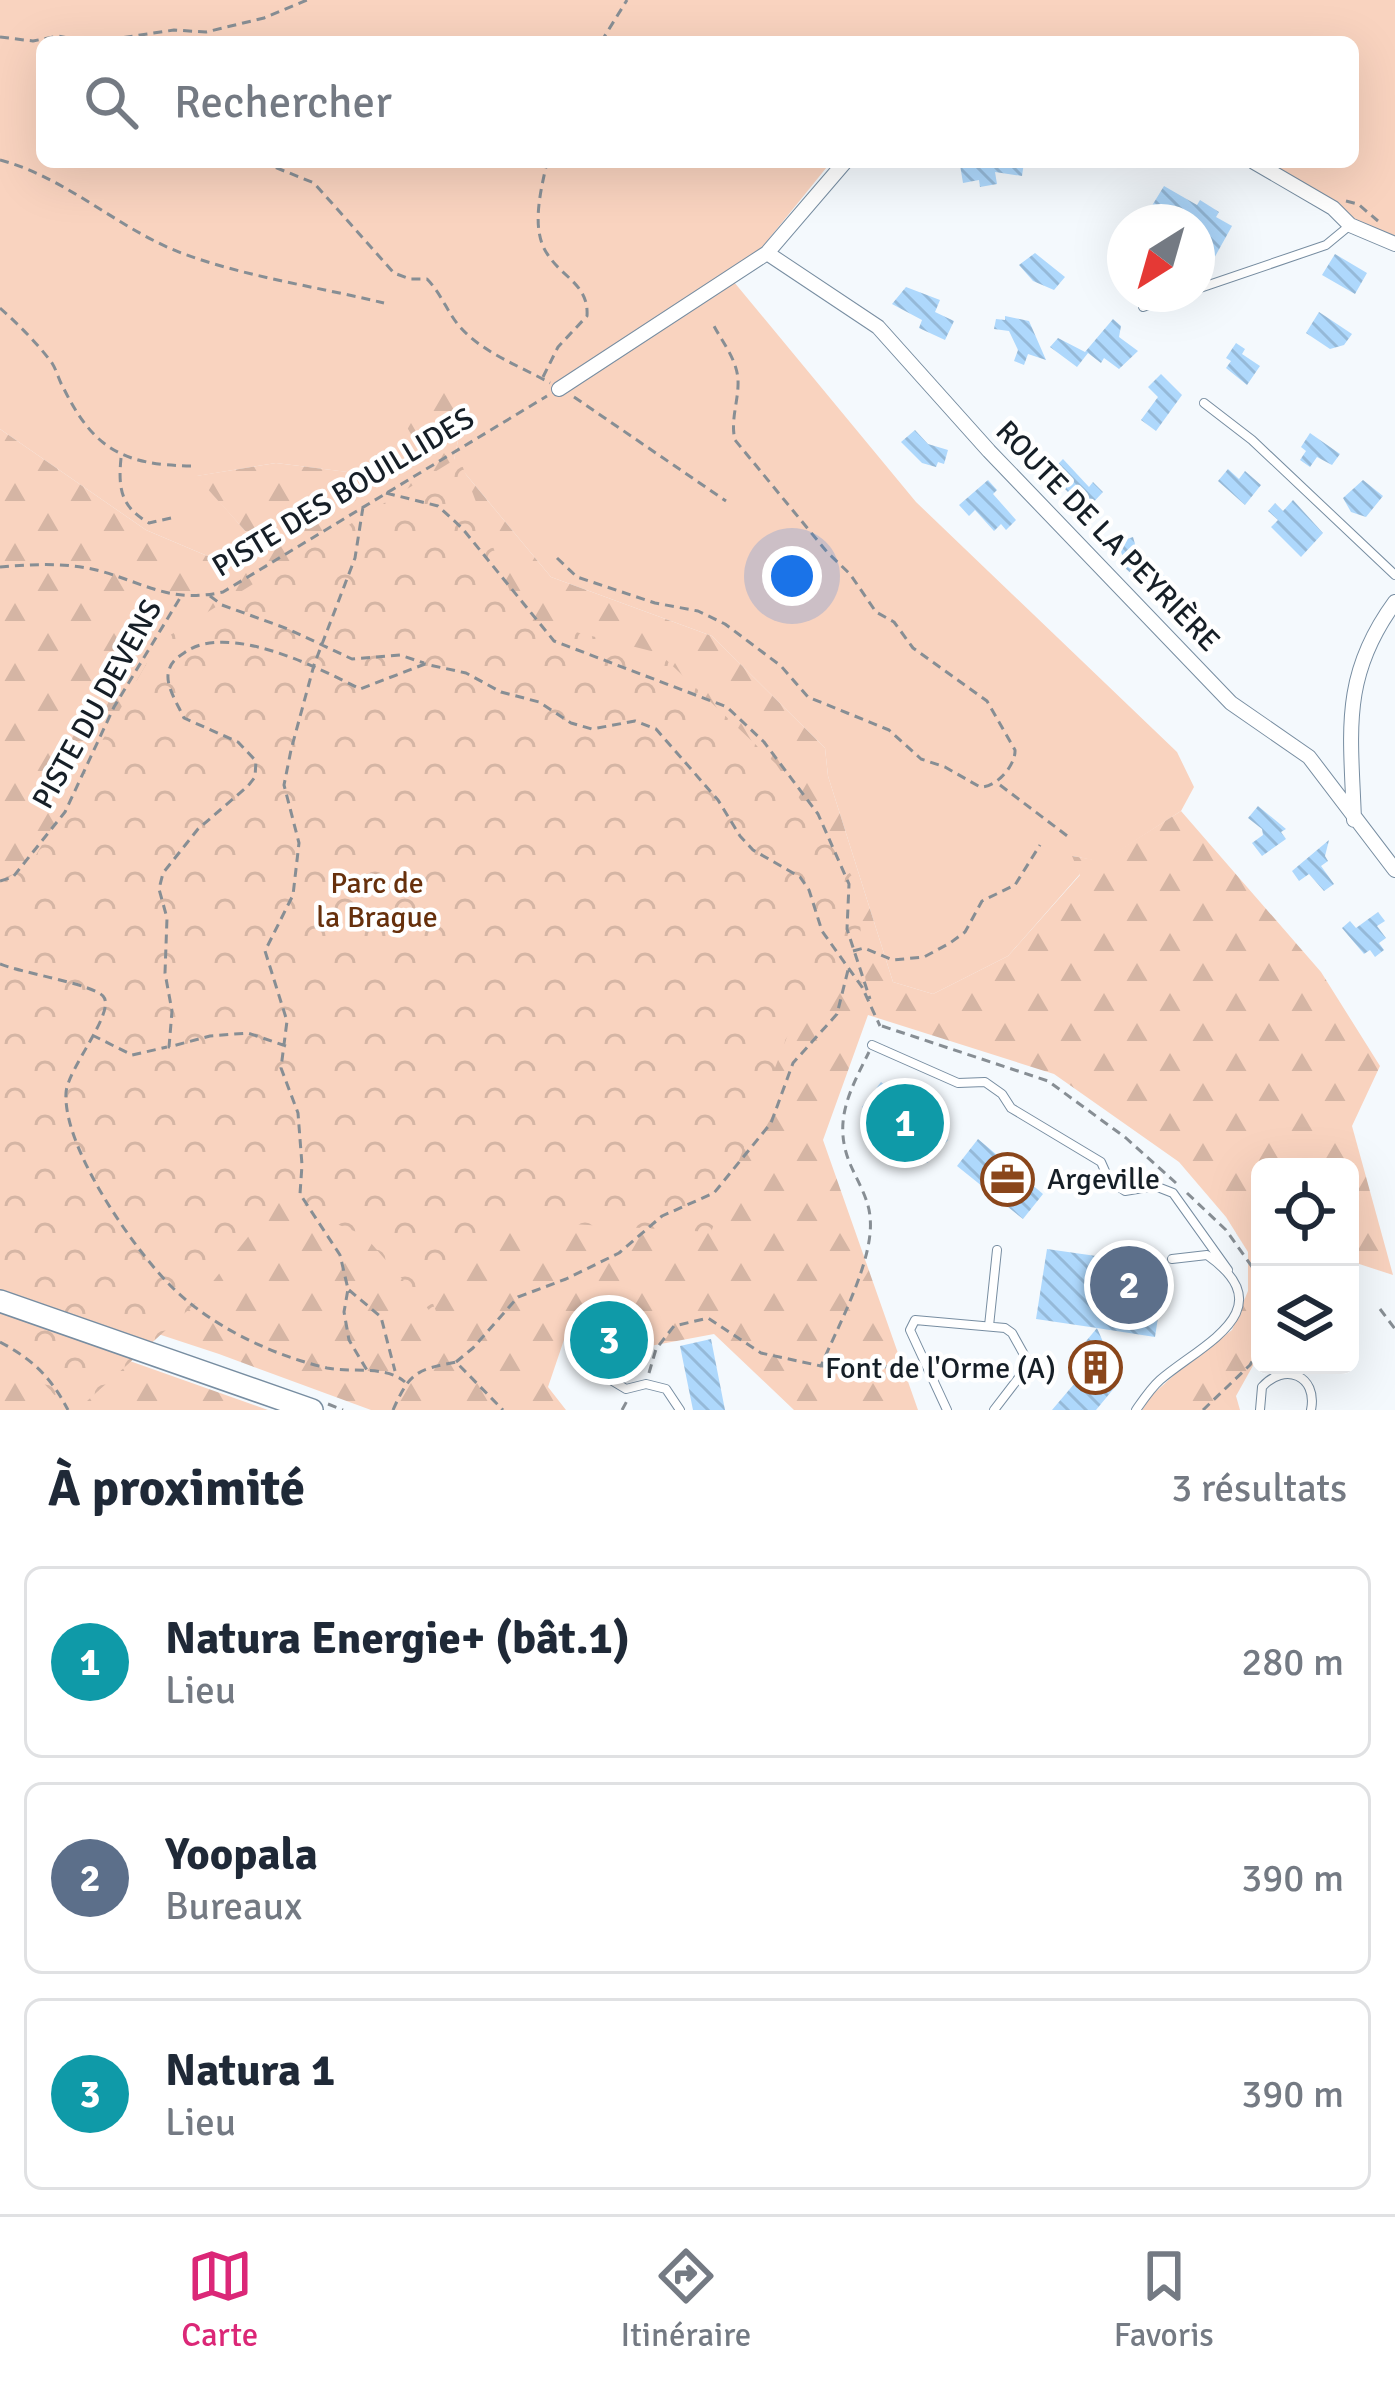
<!DOCTYPE html>
<html lang="fr">
<meta charset="utf-8">
<style>
:root{--surface:#fff;--page:#f6f6f7;--text:#1f2937;--muted:#747a83;--line:#e0e1e3;--accent:#db2777}
body{margin:0;font-family:Signika,sans-serif;background:var(--page);color:var(--text)}
.controls{position:absolute;right:36px;bottom:36px;display:grid;overflow:hidden;border-radius:18px;box-shadow:0 12px 48px #0002}
.controls button{width:108px;height:108px;display:grid;place-items:center;padding:0;border:0;border-bottom:3px solid var(--line);background:var(--surface);color:var(--text);font:60px sans-serif}
.compass{position:absolute;left:1107px;top:204px;width:108px;height:108px;border-radius:50%;background:var(--surface);box-shadow:0 12px 48px #0002;rotate:217deg}
.you{position:absolute;left:792px;top:576px;width:42px;height:42px;margin:-30px;border:9px solid #fff;border-radius:50%;background:#1a73e8;box-shadow:0 0 0 18px #1a73e833}
.badge{display:grid;place-items:center;width:78px;height:78px;border-radius:50%;background:var(--accent);color:#fff;font-size:39px;font-weight:700}
.pin{position:absolute;translate:-50% -50%;border:6px solid #fff;box-shadow:0 3px 12px #0006}
.list{margin:0;padding:0;list-style:none}
h2{display:flex;justify-content:space-between;align-items:center;height:156px;margin:0;padding:0 48px;font-size:51px}
h2 small{font-size:39px;font-weight:400;color:var(--muted)}
.list li{display:grid;grid-template-columns:78px 1fr auto;gap:36px;align-items:center;box-sizing:border-box;height:192px;margin:0 24px 24px;padding:0 24px;border:3px solid var(--line);border-radius:18px}
.list b{display:block;font-size:45px;white-space:nowrap}
.list p{margin:0;font-size:39px;white-space:nowrap;color:var(--muted)}
.list em{font-size:39px;font-style:normal;color:var(--muted)}
.icon{flex:none;width:66px;height:66px;fill:none;stroke:currentColor;stroke-width:2;stroke-linecap:round;stroke-linejoin:round}
.map{position:relative;flex:none;width:1395px;height:1410px;overflow:hidden}
.search{position:absolute;background:var(--surface);box-shadow:0 12px 48px #0002;left:36px;right:36px;top:36px;height:132px;display:flex;align-items:center;gap:30px;box-sizing:border-box;padding:0 42px;border-radius:18px;color:var(--muted);font-size:45px}
.sheet{height:804px;background:var(--surface)}
nav{display:flex;justify-content:space-around;align-items:center;box-sizing:border-box;height:168px;border-top:3px solid var(--line);background:var(--surface);font-size:33px;color:var(--muted)}
nav a{display:grid;justify-items:center;gap:6px}
nav .on{color:var(--accent)}
.map>svg:first-child{display:block}
.green{fill:#f9d3bf}
.forest{fill:url(#forest-firs)}
.park{fill:url(#park-crowns)}
.building{fill:url(#building-back-hatch)}
.lines{fill:none;stroke-linecap:round;stroke-linejoin:round}
.lane-casing{stroke:#778da1;stroke-width:10}
.street-casing{stroke:#778da1;stroke-width:16}
.secondary-casing{stroke:#778da1;stroke-width:24}
.path{stroke:#878e94;stroke-width:3;stroke-dasharray:9 6;stroke-linecap:butt}
.lane{stroke:#fff;stroke-width:8}
.street{stroke:#fff;stroke-width:14}
.secondary{stroke:#fff;stroke-width:21}
.labels{text-anchor:middle;stroke-width:9;stroke-linejoin:round;paint-order:stroke}
.street-label{font-size:30px;fill:#161f27;stroke:#fff}
.park-label{font-size:30px;fill:#67300c;stroke:#fff}
.poi-label{font-size:30px;fill:#161f27;stroke:#fff;text-anchor:start}
</style>
<div class="map">
<svg width="1395" height="1410" viewBox="0 0 1395 1410">
<defs>
<pattern id="forest-firs" width="22" height="20" patternUnits="userSpaceOnUse" patternTransform="scale(3)"><rect width="22" height="20" fill="#f9d3bf"/><path d="M5 1l3.5 6h-7zM16 11l3.5 6h-7z" fill="#d5b5a4"/></pattern>
<pattern id="park-crowns" width="20" height="18" patternUnits="userSpaceOnUse" patternTransform="scale(3)"><rect width="20" height="18" fill="#f9d3bf"/><path d="M2 6a3 3 0 1 1 6 0M12 15a3 3 0 1 1 6 0" fill="none" stroke="#d5b5a4"/></pattern>
<pattern id="building-back-hatch" width="6" height="6" patternUnits="userSpaceOnUse" patternTransform="scale(3)"><rect width="6" height="6" fill="#aed8fc"/><path d="M-1 5l2 2M0 0l6 6M5-1l2 2" fill="none" stroke="#95b9d8"/></pattern>
</defs>
<rect width="100%" height="100%" fill="#f4f9fd"/>
<path class="green" d="M0 0H1395V237L1356 222 1265 162H1353V42H42V162H831L734 282 916 502 1177 752 1194 787 1181 811 1102 862 1073 856 1080 874 1008 956 933 994 893 982 828 776 825 748 712 636 551 577 454 460 465 406 421 449 371 475 276 463 197 476 247 533 224 563 146 530 0 429Z"/>
<path class="forest" d="M455 372 465 406 454 460 551 577 712 636 825 748 828 776 893 982 933 994 1008 956 1080 875 1072 856 1102 861 1181 811 1321 972 1380 1066 1352 1126 1393 1275 1350 1261V1167H1260V1353L1236 1396 1240 1410H1142L1152 1395 1183 1367 1232 1330 1248 1291V1252L1226 1217 1179 1162 1054 1074 868 1015 823 1140 918 1410H794L714 1334 650 1346 590 1300 569 1325 548 1387 566 1410H371L219 1354 0 1282V429L146 530 224 563 247 533 196 476 276 463 372 475 420 449 405 424 417 389Z
M0 1315 268 1410H0Z"/>
<path class="park" d="M459 457 520 618 659 653 776 764 856 882 866 985 830 967 794 1019 711 1232 518 1221 430 1296 441 1324 364 1235 277 1200 196 1303 77 1410H68L0 1335V879L28 869 159 642Z"/>
<path class="building" d="M972 162H1024L1022 176 995 172 997 184 980 187 979 180 963 183 960 165Z
M1164 186 1197 205 1200 200 1219 212 1216 217 1232 226 1212 262 1200 255 1206 244 1197 238V222H1142Z
M1035 253 1065 277 1054 290 1033 281 1019 265Z
M1335 254 1367 273 1355 294 1322 275Z
M906 287 940 300 935 312 954 321 945 340 919 328 922 320 892 304Z
M1319 312 1352 334 1344 345 1330 349 1306 333Z
M1005 316 1029 321 1046 360 1028 354 1024 365 1014 361 1018 350 1009 331 994 329 996 319 1005 320Z
M1113 319 1121 326 1119 337 1138 351 1119 369 1104 358 1101 363 1088 353 1077 367 1050 347 1058 338 1085 352Z
M1236 343 1245 349 1242 354 1260 366 1247 385 1226 368 1231 361 1226 358Z
M1161 374 1182 395 1156 431 1141 420 1158 397 1148 387Z
M915 430 928 444 948 450 944 464 938 462 936 467 922 463 901 442Z
M1310 433 1340 454 1332 465 1317 457 1310 467 1300 460 1306 451 1301 447Z
M1063 459 1089 487 1093 482 1103 492 1086 510 1049 473Z
M1228 469 1239 479 1245 471 1261 485 1245 505 1218 481Z
M988 480 997 490 993 494 1016 520 1006 530 1001 524 994 531 975 510 969 516 959 505Z
M1363 480 1383 496 1366 517 1351 512 1343 498Z
M1293 500 1323 533 1301 557 1271 527 1278 520 1268 511 1275 503 1283 511Z
M1133 537 1140 562 1155 576 1160 571 1194 608 1181 621 1170 611 1173 608 1148 584 1145 587 1120 563 1124 561 1118 542Z
M1258 806 1286 829 1281 832 1286 839 1262 856 1252 843 1263 835 1262 829 1248 818Z
M1329 840 1325 856 1328 861 1321 866 1334 884 1324 891 1309 874 1299 881 1292 871Z
M1378 912 1385 921 1377 926 1386 938 1379 943 1384 950 1375 957 1370 950 1364 954 1342 928 1350 921 1356 928Z
M881 1082 948 1140 927 1163 862 1107Z
M978 1139 1043 1194 1023 1219 957 1166Z
M1047 1249 1166 1266 1155 1337 1097 1328 1120 1381 1096 1410H1052L1080 1377 1072 1358 1097 1328 1036 1319Z
M591 1305 647 1352 627 1376 571 1328Z
M711 1339 725 1410H693L680 1346Z"/>
<g class="lines">
<defs>
<path id="lane" d="M1197 289 1326 245 1349 226
M1143 307 1182 294
M1204 403 1252 440 1395 575
M872 1045 958 1083 985 1082 1002 1094 1011 1108 1101 1162 1109 1180 1125 1191 1155 1186 1173 1193 1228 1270
M989 1326 997 1250
M583 1353 606 1377 626 1389 646 1384 666 1389 680 1410
M947 1410 910 1330 915 1320 1005 1328 1012 1333 1027 1360 1024 1371 994 1410
M1136 1410C1143 1400 1151 1388 1160 1380 1202 1344 1285 1310 1207 1255L1172 1259
M1260 1410 1262 1387C1284 1362 1318 1375 1311 1410"/>
<path id="street" d="M1254 162 1333 208 1350 225 1395 244
M767 253 878 327 989 451 1231 703 1309 757 1395 870
M559 389 767 253 845 162
M1354 820C1351 733 1340 677 1395 602"/>
<path id="secondary" d="M0 1301 312 1410"/>
</defs>
<use href="#lane" class="lane-casing"/>
<use href="#street" class="street-casing"/>
<use href="#secondary" class="secondary-casing"/>
<path class="path" d="M0 37 33 41 58 36 90 42
M94 42 174 30 206 32 264 18 307 0
M601 42 627 0
M0 160C68 178 119 230 184 254 247 277 318 287 384 303
M262 162 314 183 394 273 410 279H427C441 293 447 312 460 327 483 353 520 366 550 383
M1346 201 1358 204 1378 221
M0 308C19 325 37 343 52 363 57 371 59 381 64 389 94 450 125 465 191 466
M543 377 558 347 587 316C589 285 563 278 548 255 530 230 541 190 547 162
M574 397 726 501
M121 458C118 489 121 507 149 523L171 518
M386 493 438 506 462 528 554 641 727 707 764 742 818 814 849 884 847 929 870 999
M363 507 355 558 314 665 291 750 284 785 299 843 293 895 265 951 287 1021 281 1068 298 1113 302 1165 300 1194 340 1255 348 1289 344 1312 349 1340 368 1372
M557 558 577 577 655 603 698 611 725 624 781 666 808 697 889 730 921 759 945 767 980 787C996 788 1016 765 1015 750L987 701 913 648 894 622 876 612 850 574 827 552 735 440C730 420 739 400 738 380 737 360 723 343 714 326
M0 567C34 564 70 562 104 572 150 586 173 603 223 592L547 396
M210 596 222 605 288 629 352 659 400 655 424 663
M1000 785 1070 838
M0 881 13 877 65 812 114 707 180 598
M853 951 864 948 893 960 924 957 950 943 965 932 982 901 1015 885 1040 845
M0 964C22 973 92 984 103 996 117 1011 67 1069 66 1093 63 1147 131 1245 168 1283 208 1325 271 1355 327 1368 352 1373 386 1365 405 1382
M882 1026 1048 1081 1126 1138 1176 1183
M92 1035 132 1055 167 1047
M286 1046 248 1033 210 1036 169 1047 172 1011 165 973 167 918 159 889 163 873 198 829 248 786 255 777 256 761 238 742 184 718C178 705 167 688 168 675 169 664 176 658 184 653 227 621 319 668 360 689L425 664 466 673 501 692 539 702 571 723 592 729 635 721 656 729 718 800 740 836 753 850 800 877 809 890 822 931 862 987 880 1026
M1187 1193 1226 1230 1260 1278
M349 1290 381 1317 395 1371
M1380 1309 1395 1329
M0 1342C32 1359 51 1377 68 1410
M456 1362 473 1348 518 1297 566 1279 619 1253 662 1216 714 1193 771 1123 793 1063 837 1014 848 970
M822 1366 915 1367
M649 1373 656 1349 674 1326 708 1318 761 1353 821 1366C837 1328 875 1259 870 1217 869 1200 858 1182 851 1166 832 1123 849 1092 869 1052
M328 1404 343 1410
M393 1410C410 1372 416 1370 456 1362L503 1410
M622 1410 628 1399
M1203 1410 1250 1365 1260 1348"/>
<use href="#lane" class="lane"/>
<use href="#street" class="street"/>
<use href="#secondary" class="secondary"/>
</g>
<defs>
<symbol id="office-ring" viewBox="-11 -11 22 22"><circle r="9.5" fill="#fff" stroke="#8a461b" stroke-width="1.5"/><path d="M-6-3h4V-5.5h4V-3h4V5H-6ZM-1-4.5V-3h2v-1.5ZM-6 0V1H6V0Z" fill="#8a461b"/></symbol>
<symbol id="building-ring" viewBox="-11 -11 22 22"><circle r="9.5" fill="#fff" stroke="#8a461b" stroke-width="1.5"/><path d="M-4-6H4V6H1V3H-1V6H-4ZM-2.5-4.3h1.7v1.8h-1.7ZM.8-4.3h1.7v1.8H.8ZM-2.5-1h1.7V.8h-1.7ZM.8-1h1.7V.8H.8Z" fill="#8a461b"/></symbol>
</defs>
<g fill-rule="evenodd">
<use href="#office-ring" x="978" y="1150" width="59" height="59"/>
<use href="#building-ring" x="1066" y="1338" width="59" height="59"/>
</g>
<g class="labels">
<g class="street-label">
<text transform="translate(343 492) rotate(-31)" y="10">PISTE DES BOUILLIDES</text>
<text transform="translate(1108 536) rotate(46)" y="10">ROUTE DE LA PEYRIÈRE</text>
<text transform="translate(97 704) rotate(-61)" y="10">PISTE DU DEVENS</text>
</g>
<g class="park-label">
<text x="377" y="893">Parc de<tspan x="377" dy="34">la Brague</tspan></text>
</g>
<g class="poi-label">
<text x="1047" y="1189">Argeville</text>
<text x="1056" y="1378" text-anchor="end">Font de l'Orme (A)</text>
</g>
</g>
</svg>
<div class="controls">
<button><svg class="icon" aria-label="locate" viewBox="0 0 24 24"><circle cx="12" cy="12" r="6"/><path d="M12 2v4M12 18v4M2 12h4M18 12h4"/></svg></button>
<button><svg class="icon" aria-label="layers" viewBox="0 0 24 24"><path d="M12 4l9 5-9 5-9-5zM3 14l9 5 9-5"/></svg></button>
</div>
<svg class="compass" viewBox="-18 -18 36 36"><path d="M0-13l5 13h-10z" fill="#e53935"/><path d="M0 13l5-13h-10z" fill="#747a83"/></svg>
<div class="you"></div>
<div class="pin badge" style="left:905px;top:1123px;background:#0f9aa8">1</div>
<div class="pin badge" style="left:1129px;top:1285px;background:#5c6f8a">2</div>
<div class="pin badge" style="left:609px;top:1340px;background:#0f9aa8">3</div>
<div class="search"><svg class="icon" aria-label="search" viewBox="0 0 24 24"><circle cx="10" cy="10" r="6"/><path d="M15 15l6 6"/></svg>Rechercher</div>
</div>
<section class="sheet">
<h2>À proximité<small>3 résultats</small></h2>
<ul class="list">
<li><span class="badge" style="background:#0f9aa8">1</span><div><b>Natura Energie+ (bât.1)</b><p>Lieu</p></div><em>280 m</em></li>
<li><span class="badge" style="background:#5c6f8a">2</span><div><b>Yoopala</b><p>Bureaux</p></div><em>390 m</em></li>
<li><span class="badge" style="background:#0f9aa8">3</span><div><b>Natura 1</b><p>Lieu</p></div><em>390 m</em></li>
</ul>
</section>
<nav>
<a class="on"><svg class="icon" aria-label="map" viewBox="0 0 24 24"><path d="M3 6l6-2 6 2 6-2v14l-6 2-6-2-6 2zM9 4v14M15 6v14"/></svg>Carte</a>
<a><svg class="icon" aria-label="directions" viewBox="0 0 24 24"><path d="M12 3l9 9-9 9-9-9zM9 14v-3h6M13 9l2 2-2 2"/></svg>Itinéraire</a>
<a><svg class="icon" aria-label="saved" viewBox="0 0 24 24"><path d="M7 4h10v16l-5-4-5 4z"/></svg>Favoris</a>
</nav>
